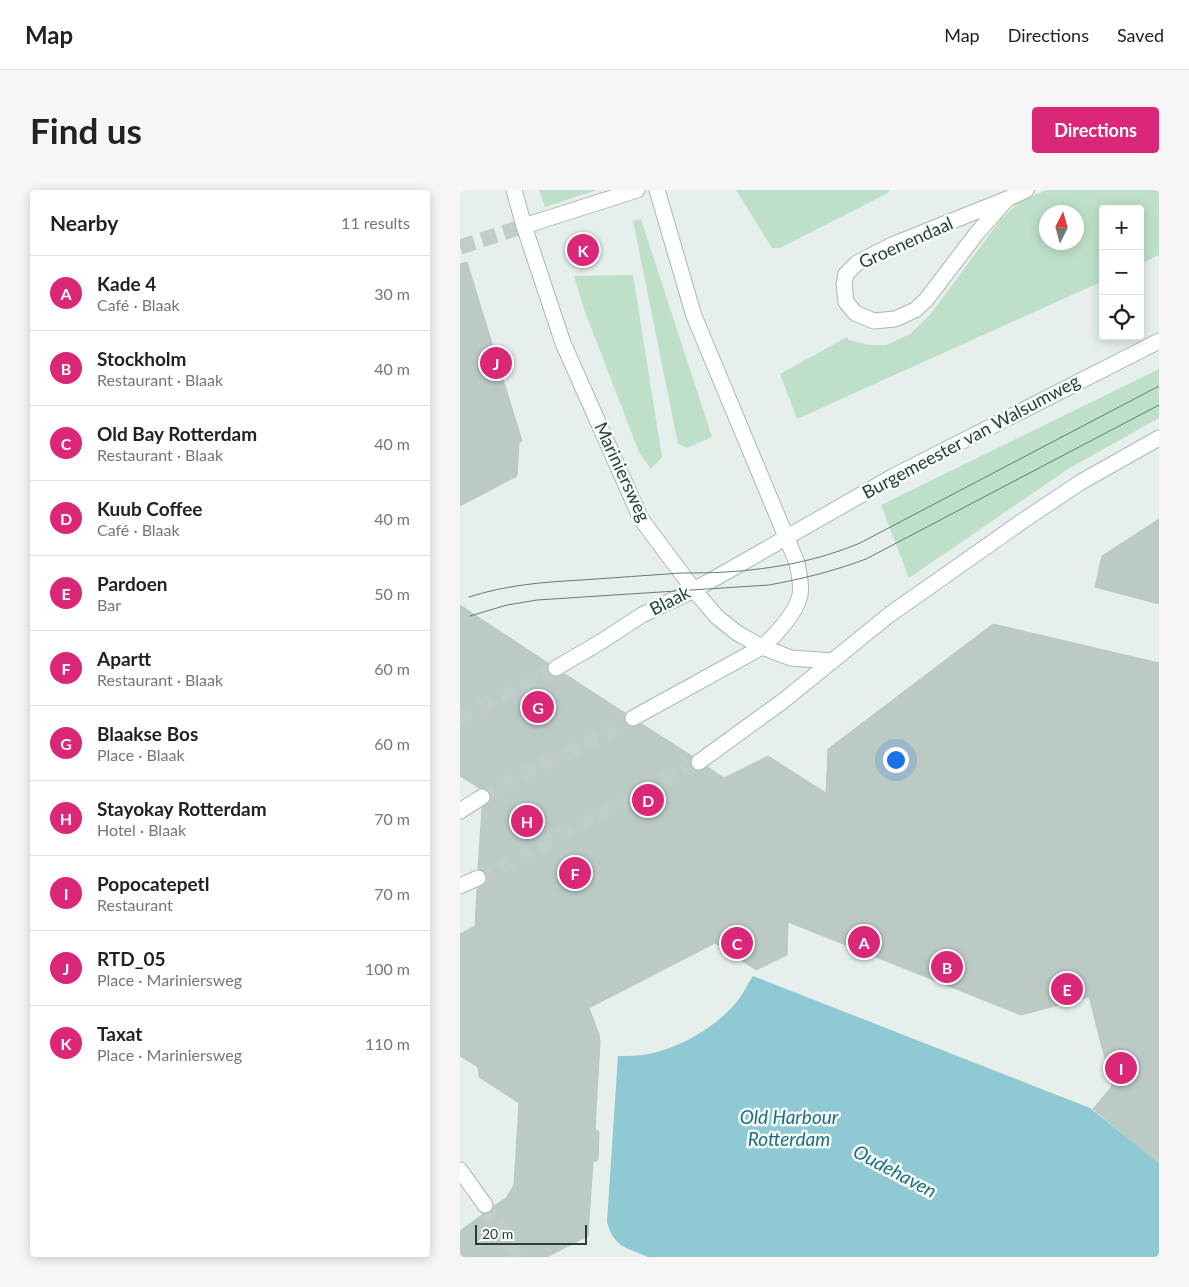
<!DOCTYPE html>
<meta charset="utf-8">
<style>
:root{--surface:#fff;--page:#f6f6f6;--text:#222;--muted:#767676;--line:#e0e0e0;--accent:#db2777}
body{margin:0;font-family:Lato,sans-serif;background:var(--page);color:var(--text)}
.controls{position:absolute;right:15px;top:15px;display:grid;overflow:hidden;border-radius:5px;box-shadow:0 2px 12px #0003}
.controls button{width:45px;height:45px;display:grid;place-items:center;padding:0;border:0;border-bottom:1px solid var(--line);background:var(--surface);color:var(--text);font:25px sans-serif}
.compass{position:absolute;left:579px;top:15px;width:45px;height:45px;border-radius:50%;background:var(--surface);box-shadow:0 2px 12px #0003;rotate:6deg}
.scale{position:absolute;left:15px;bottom:12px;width:112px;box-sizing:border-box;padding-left:5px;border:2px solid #24423a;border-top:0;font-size:14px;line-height:18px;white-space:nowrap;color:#24423a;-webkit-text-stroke:4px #f7fbf9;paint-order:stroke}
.you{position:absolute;left:435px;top:569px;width:18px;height:18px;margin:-12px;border:4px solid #fff;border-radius:50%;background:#1a73e8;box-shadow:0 0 0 8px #1a73e833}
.badge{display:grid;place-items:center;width:32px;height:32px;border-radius:50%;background:var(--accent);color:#fff;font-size:16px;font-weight:700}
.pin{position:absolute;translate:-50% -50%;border:2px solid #fff;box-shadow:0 1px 5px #0006}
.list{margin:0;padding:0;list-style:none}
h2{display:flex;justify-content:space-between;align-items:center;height:65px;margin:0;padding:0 20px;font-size:21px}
h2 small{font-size:16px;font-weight:400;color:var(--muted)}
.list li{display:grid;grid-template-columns:32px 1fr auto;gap:15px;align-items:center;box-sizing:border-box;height:75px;padding:0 20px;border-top:1px solid var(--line)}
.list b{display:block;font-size:19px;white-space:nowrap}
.list p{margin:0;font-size:16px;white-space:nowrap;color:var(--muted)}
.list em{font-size:16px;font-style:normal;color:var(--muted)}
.icon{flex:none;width:28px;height:28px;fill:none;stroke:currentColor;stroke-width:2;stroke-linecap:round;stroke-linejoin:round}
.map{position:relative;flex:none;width:699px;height:1067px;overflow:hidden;border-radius:5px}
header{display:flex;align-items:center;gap:30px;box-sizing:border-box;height:70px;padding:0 25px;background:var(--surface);border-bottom:1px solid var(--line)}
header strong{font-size:24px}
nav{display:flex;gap:28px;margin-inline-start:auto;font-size:18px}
.intro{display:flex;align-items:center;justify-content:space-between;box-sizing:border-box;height:120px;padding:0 30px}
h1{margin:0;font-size:35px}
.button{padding:12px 22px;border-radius:5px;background:var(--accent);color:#fff;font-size:18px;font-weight:700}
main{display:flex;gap:30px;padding:0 30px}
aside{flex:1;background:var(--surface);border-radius:5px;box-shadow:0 2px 12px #0003}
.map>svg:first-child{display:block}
.green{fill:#bfe0c8;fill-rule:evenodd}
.water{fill:#8ec9d4}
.building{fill:#bbcac4;stroke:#b8c9c2}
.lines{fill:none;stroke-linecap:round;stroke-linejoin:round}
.street-tunnel{stroke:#bfccc8;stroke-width:15;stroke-dasharray:15 8;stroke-linecap:butt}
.secondary-tunnel{stroke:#bfccc8;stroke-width:15;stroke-dasharray:15 8;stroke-linecap:butt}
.street-casing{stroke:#a8b8b2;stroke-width:17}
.secondary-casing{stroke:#a4bbb3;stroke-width:17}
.street{stroke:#fff;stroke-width:15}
.secondary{stroke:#fff;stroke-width:15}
.tram{stroke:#5f7d75;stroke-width:1}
.labels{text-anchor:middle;stroke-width:5;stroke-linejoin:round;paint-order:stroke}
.street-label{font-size:18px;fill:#24423a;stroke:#f7fbf9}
.water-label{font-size:19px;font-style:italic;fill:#1c6f80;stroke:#f7fbf9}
</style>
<header>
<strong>Map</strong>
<nav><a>Map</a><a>Directions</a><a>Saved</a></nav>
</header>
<div class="intro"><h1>Find us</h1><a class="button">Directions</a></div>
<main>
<aside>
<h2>Nearby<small>11 results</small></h2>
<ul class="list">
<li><span class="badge">A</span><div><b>Kade 4</b><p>Café · Blaak</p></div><em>30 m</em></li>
<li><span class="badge">B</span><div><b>Stockholm</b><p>Restaurant · Blaak</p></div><em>40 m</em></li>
<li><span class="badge">C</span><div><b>Old Bay Rotterdam</b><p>Restaurant · Blaak</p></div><em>40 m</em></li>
<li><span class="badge">D</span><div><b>Kuub Coffee</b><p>Café · Blaak</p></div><em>40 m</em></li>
<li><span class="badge">E</span><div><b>Pardoen</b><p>Bar</p></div><em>50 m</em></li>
<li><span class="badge">F</span><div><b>Apartt</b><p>Restaurant · Blaak</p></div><em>60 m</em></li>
<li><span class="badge">G</span><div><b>Blaakse Bos</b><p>Place · Blaak</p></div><em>60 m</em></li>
<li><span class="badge">H</span><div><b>Stayokay Rotterdam</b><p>Hotel · Blaak</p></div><em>70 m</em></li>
<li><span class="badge">I</span><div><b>Popocatepetl</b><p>Restaurant</p></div><em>70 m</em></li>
<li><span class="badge">J</span><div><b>RTD_05</b><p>Place · Mariniersweg</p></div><em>100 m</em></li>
<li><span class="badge">K</span><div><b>Taxat</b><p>Place · Mariniersweg</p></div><em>110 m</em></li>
</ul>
</aside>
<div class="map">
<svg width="699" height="1067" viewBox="0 0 699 1067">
<rect width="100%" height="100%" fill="#e6efeb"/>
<path class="green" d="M79 0H137L85 17Z
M276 0H430L428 3 320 58H312Z
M587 0H699V65L680 74V19H643V91L337 229 320 184 387 147 389 150 409 155H426L450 144 470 125 541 29 559 12ZM586 22H616V52H586Z
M181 29 252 247 227 258 218 254 173 31Z
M173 85 202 267 191 279 179 262 124 119 114 86Z
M699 179V228L608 279 449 388 421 315Z"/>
<path class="water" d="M293 786 630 918 699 973V1067H188C166 1057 154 1058 147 1032L158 866C168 866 179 866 189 864 222 857 258 836 279 809 284 802 288 793 293 786Z"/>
<path class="building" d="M7 72 62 251 59 253 57 286 0 316V74Z
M699 329V414L635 397 642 366Z
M0 415 88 473 87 479 88 482 91 486 97 487 105 484 165 523 164 528 165 533 168 536 173 537 182 534 232 566 230 573 231 577 235 580 240 581 248 577 264 588 308 566 366 603 368 559 533 434 699 473V973L633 919 652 896 629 807 561 825 328 732 327 765 296 780 255 753 129 818 139 844 140 852 135 939 139 942 138 970 133 972 128 1046 87 1067H0V1041L23 1024 31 1022 34 1016 46 1008 54 995 59 913 19 887 18 877 0 866V744L15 736 17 699 25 694 27 689V685L24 681 18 679 22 618 30 612 31 607 30 602 27 599 22 598H19L0 586Z"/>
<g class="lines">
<path class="street-tunnel" d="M0 57 64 36
M25 1015 60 1067"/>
<path class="secondary-tunnel" d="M0 529 96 478
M22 607 173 528
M18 688 239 572"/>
<defs>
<path id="street" d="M547 9 517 43 466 110 455 120 435 129 414 131 395 123 386 112 384 94 386 84 397 73 432 55 547 9 566 0
M64 36 177 0
M0 980 25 1015"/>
<path id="secondary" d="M54 0 64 36 103 153 181 329 234 400 257 427 277 443 302 457 331 468 373 471
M96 478 139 453 182 425 234 400 266 382 434 286 699 151
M173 528 302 457C316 445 336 423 340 405 342 395 339 384 337 373L234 126 197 0
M239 572 323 511 429 425 564 330 621 292 699 248
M0 621 22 607
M0 696 18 688"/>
</defs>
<use href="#street" class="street-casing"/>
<use href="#secondary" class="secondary-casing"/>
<use href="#street" class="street"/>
<use href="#secondary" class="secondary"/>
<path class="tram" d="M9 407C46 395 83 392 122 390 155 388 188 385 221 383 236 383 251 383 266 382 313 379 357 371 400 353L699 196
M10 426 47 415 77 410 309 395C342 389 374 381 406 369L699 215"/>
</g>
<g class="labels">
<g class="street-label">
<text transform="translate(446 53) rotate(-24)" y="6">Groenendaal</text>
<text transform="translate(511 247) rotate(-28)" y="6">Burgemeester van Walsumweg</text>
<text transform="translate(162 282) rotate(65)" y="6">Mariniersweg</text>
<text transform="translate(210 411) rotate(-27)" y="6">Blaak</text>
</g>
<g class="water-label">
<text x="329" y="934">Old Harbour<tspan x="329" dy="22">Rotterdam</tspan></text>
<text transform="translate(435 981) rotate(28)" y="7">Oudehaven</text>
</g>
</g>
</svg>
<div class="controls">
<button>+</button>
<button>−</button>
<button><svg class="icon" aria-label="locate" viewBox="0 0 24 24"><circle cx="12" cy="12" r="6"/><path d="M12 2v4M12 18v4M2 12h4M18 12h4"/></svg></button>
</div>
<svg class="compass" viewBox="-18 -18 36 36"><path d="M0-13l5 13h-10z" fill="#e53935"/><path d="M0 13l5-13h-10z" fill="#767676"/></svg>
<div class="scale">20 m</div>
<div class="you"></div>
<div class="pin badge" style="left:404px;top:752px">A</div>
<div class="pin badge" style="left:487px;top:777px">B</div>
<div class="pin badge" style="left:277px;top:753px">C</div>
<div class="pin badge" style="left:188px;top:610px">D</div>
<div class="pin badge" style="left:607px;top:799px">E</div>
<div class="pin badge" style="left:115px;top:683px">F</div>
<div class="pin badge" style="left:78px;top:517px">G</div>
<div class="pin badge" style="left:67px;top:631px">H</div>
<div class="pin badge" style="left:661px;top:878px">I</div>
<div class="pin badge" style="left:36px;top:173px">J</div>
<div class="pin badge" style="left:123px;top:60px">K</div>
</div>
</main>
